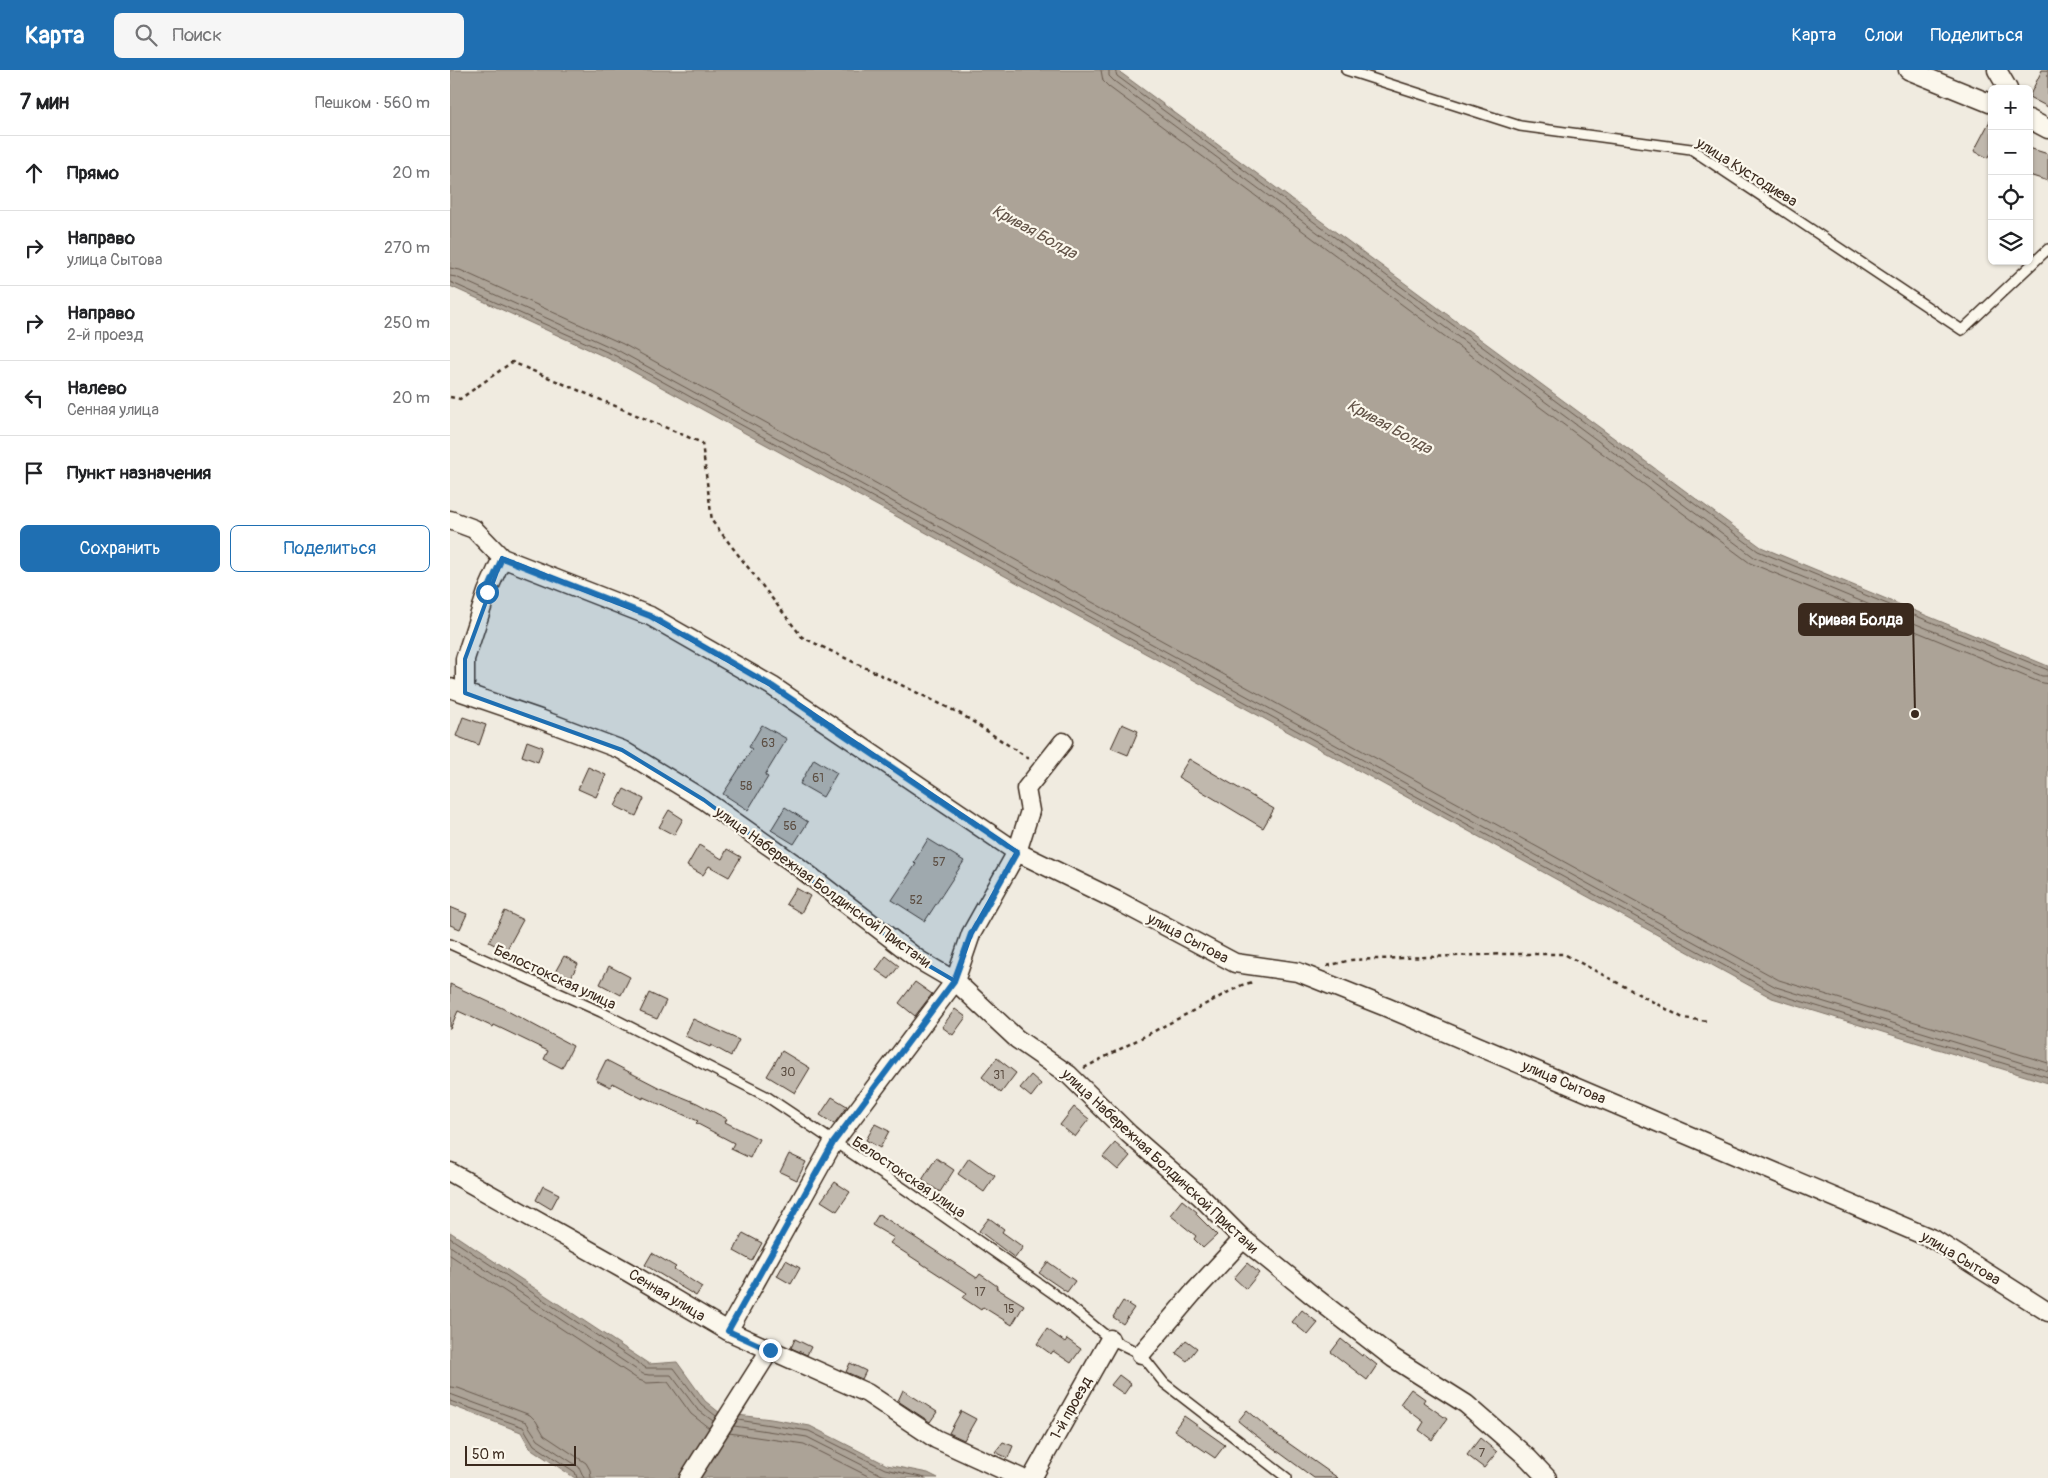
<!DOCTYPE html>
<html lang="ru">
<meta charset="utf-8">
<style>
:root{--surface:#fff;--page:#f6f6f6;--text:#202124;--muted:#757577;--line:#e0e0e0;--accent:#1f6fb2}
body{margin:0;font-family:Pangolin,sans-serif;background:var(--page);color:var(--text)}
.controls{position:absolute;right:15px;top:15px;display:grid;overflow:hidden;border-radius:8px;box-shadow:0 1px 4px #0004}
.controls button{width:45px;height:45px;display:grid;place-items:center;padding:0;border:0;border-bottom:1px solid var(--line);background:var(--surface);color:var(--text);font:25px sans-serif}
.scale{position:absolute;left:15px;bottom:12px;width:111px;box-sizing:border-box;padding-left:5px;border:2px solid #3b2a1e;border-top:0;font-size:14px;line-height:18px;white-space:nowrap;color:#3b2a1e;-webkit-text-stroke:4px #fbf7ec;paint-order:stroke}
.stop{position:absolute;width:15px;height:15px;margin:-11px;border:4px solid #1f6fb2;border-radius:50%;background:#fff}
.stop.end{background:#1f6fb2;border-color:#fff;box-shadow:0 1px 5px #0008}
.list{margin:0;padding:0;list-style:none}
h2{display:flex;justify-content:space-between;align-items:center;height:65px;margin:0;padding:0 20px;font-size:21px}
h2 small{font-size:16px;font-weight:400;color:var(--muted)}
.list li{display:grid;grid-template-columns:32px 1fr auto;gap:15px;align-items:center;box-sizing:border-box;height:75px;padding:0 20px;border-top:1px solid var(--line)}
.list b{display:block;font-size:19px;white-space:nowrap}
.list p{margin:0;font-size:16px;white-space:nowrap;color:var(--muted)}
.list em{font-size:16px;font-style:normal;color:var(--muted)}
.actions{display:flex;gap:10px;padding:15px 20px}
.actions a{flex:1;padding:11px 0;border:1px solid var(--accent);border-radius:8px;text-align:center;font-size:18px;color:var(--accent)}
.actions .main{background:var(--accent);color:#fff}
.icon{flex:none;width:28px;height:28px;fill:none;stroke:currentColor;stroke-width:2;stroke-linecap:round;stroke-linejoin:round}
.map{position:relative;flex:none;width:1598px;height:1408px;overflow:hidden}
header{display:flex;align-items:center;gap:30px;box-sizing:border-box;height:70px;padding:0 25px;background:var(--accent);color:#fff}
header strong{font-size:24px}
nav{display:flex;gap:28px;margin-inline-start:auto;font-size:18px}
.search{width:350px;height:45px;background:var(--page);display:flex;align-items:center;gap:12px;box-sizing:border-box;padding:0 18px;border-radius:8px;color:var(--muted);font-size:19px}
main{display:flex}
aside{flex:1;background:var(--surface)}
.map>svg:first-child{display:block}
.water{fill:#aca397;stroke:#7f7367}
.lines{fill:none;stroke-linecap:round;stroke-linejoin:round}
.shore{stroke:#685a4e;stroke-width:1}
.building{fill:#c0b8ad;stroke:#3b2a1e}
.service-casing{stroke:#3b2a1e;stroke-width:12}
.minor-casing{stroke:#3b2a1e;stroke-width:21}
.path{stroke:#3b2a1e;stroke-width:2.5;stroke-dasharray:4 4;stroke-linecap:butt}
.service{stroke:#fbf7ec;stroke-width:9}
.minor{stroke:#fbf7ec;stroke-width:18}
.route{stroke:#1f6fb2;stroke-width:6}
.marked{fill:#1f6fb2;fill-opacity:0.2;stroke:#1f6fb2;stroke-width:4;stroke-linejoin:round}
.labels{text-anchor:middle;stroke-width:4.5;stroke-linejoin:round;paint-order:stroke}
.number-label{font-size:12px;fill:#5c4e42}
.street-label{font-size:15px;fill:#3b2a1e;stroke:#fbf7ec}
.water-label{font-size:16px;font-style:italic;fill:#635448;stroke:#fbf7ec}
.leader{fill:none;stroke:#3b2a1e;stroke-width:2}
.callout-dot{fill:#3b2a1e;stroke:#fbf7ec;stroke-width:2}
.callout{fill:#3b2a1e;stroke:#3b2a1e;stroke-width:2}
.callout-label{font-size:16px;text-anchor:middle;font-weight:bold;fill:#fff}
</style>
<header>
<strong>Карта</strong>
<div class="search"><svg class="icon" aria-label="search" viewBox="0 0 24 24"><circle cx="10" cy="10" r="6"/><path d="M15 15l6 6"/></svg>Поиск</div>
<nav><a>Карта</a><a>Слои</a><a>Поделиться</a></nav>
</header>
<main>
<aside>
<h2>7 мин<small>Пешком · 560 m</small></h2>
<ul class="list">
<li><svg class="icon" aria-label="ahead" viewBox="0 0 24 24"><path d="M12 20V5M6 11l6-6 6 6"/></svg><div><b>Прямо</b></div><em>20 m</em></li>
<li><svg class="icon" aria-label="right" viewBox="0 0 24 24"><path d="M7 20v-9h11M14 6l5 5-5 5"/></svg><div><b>Направо</b><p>улица Сытова</p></div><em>270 m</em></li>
<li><svg class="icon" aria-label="right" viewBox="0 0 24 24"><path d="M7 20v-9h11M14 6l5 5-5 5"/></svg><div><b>Направо</b><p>2-й проезд</p></div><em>250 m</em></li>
<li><svg class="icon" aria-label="left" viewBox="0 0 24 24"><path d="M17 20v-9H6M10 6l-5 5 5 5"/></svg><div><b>Налево</b><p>Сенная улица</p></div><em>20 m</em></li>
<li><svg class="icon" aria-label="arrive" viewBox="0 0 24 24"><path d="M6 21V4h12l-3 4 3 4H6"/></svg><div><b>Пункт назначения</b></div></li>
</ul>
<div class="actions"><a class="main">Сохранить</a><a>Поделиться</a></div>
</aside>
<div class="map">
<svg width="1598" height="1408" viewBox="0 0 1598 1408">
<rect width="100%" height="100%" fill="#f0ebe0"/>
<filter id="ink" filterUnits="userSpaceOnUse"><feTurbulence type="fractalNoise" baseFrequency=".02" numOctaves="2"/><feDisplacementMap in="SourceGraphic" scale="10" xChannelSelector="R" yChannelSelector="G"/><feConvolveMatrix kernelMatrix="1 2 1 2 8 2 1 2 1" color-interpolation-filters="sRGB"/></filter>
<g filter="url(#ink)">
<path class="water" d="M0 0H667L1311 477 1598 596V1013L1322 928 164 291 0 216Z
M0 1162 199 1294 227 1292 255 1331 270 1343 321 1349 360 1356 437 1395 478 1403 488 1408H125L80 1378 71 1362 0 1335Z"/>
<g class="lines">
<path class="shore" d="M651 0 653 11 659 17 1300 493 1589 612 1598 614
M659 0V6L664 11 1304 487 1592 606H1598
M665 0 667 6 1308 481 1598 600
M0 198 10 200 173 274 1329 910 1598 993
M0 206 6 207 169 281 1326 917 1598 1001
M0 212 166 286 1324 923 1598 1007
M0 1168 196 1298H224L251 1334 266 1346
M0 1176 193 1304 199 1305H221L247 1339 263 1351
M0 1185 189 1310 197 1313 218 1312 241 1344 259 1358
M0 1317 8 1318 80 1345 86 1351 94 1365 136 1393 140 1400 141 1408
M0 1324 76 1352 88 1370 129 1397 134 1408
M0 1331 73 1357 84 1375 125 1402 127 1408
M288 1350 359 1361 435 1399 475 1408
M284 1356 357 1367 432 1405 445 1408
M279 1363 354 1374 422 1408"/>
</g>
<path class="building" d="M1592 0H1598V37L1579 27Z
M1542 47V82L1538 88 1524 81Z
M1579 78 1598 84V111L1579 105Z
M13 647 36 655 29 675 6 666Z
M672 654 688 661 678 685 661 678Z
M312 655 337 669 315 705 318 707 298 740 273 724 302 679 299 677Z
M77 671 93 677 88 692 72 686Z
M364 689 387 703 373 727 350 714Z
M739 689 824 739 813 758 728 707Z
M138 697 156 705 146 727 128 719Z
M174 719 194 729 186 746 165 736Z
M335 737 358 752 344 774 321 760Z
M219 740 233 749 224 765 209 757Z
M478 769 514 791 475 851 442 830 466 794 464 792Z
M249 775 272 789 277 779 291 787 279 807 259 796 253 805 237 796Z
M346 818 360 826 351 843 336 834Z
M0 837 17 844 10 859 0 855Z
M55 841 73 850 56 881 39 872Z
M114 886 128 894 119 911 104 904Z
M436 886 449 896 439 909 426 900Z
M159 896 180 907 171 925 150 914Z
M465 912 482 924 465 946 449 933Z
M0 914 52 938 123 976 112 998 94 989 98 981 44 955 43 957 8 941 0 959Z
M199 923 216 931 207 949 190 942Z
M505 939 516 947 503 965 492 957Z
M243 949 289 970 281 986 261 975 260 977 235 966Z
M332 981 360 998 345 1023 317 1006Z
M547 988 566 1003 551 1023 532 1007Z
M156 990 210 1018 247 1033 277 1049 275 1052 309 1069 300 1088 281 1079 284 1073 246 1053 248 1051 193 1027V1029L162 1013 160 1017 146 1010Z
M581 1005 591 1014 581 1027 570 1018Z
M382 1027 397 1036 384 1054 370 1045Z
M624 1037 639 1049 625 1067 610 1055Z
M425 1054 439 1061 430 1078 416 1070Z
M665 1073 680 1086 668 1100 653 1087Z
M339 1084 356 1092 347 1110 330 1102Z
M486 1088 504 1100 490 1122 472 1110Z
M519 1088 545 1106 534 1122 508 1104Z
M385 1112 400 1122 387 1141 371 1131Z
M93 1116 109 1124 101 1139 86 1130Z
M732 1130 747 1142 746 1144 767 1165 753 1178 744 1169 746 1166 720 1145Z
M429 1144 527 1208 530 1204 547 1216 546 1218 574 1235 562 1255 533 1237 531 1240 513 1228 517 1223 440 1173 444 1168 422 1155Z
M539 1148 554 1159 552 1162 573 1177 565 1188 529 1161Z
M293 1163 312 1173 302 1191 284 1181Z
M202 1183 226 1197 224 1199 252 1217 246 1226 195 1195Z
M336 1190 350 1198 341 1214 327 1206Z
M598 1192 625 1211 617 1222 589 1203Z
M797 1193 809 1203 796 1219 784 1208Z
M673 1231 684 1238 673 1254 663 1247Z
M852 1240 868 1253 858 1265 842 1252Z
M597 1259 615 1272 617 1269 631 1279 621 1293 603 1281 601 1284 587 1274Z
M345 1269 361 1277 357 1285 341 1278Z
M891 1269 912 1286 913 1284 927 1295 917 1310 881 1282Z
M736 1270 747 1278 737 1291 726 1283Z
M400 1293 416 1301 412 1309 396 1302Z
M669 1305 681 1314 674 1324 661 1315Z
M961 1319 975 1329 973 1332 997 1349 982 1370 969 1360 974 1352 950 1334Z
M453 1320 487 1342 480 1352 448 1331Z
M797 1340 824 1363 888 1408H864L804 1364 788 1351Z
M511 1341 526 1349 514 1370 499 1363Z
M734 1346 775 1375 765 1388 724 1360Z
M1030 1368 1047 1382 1034 1398 1017 1385Z
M553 1372 563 1376 558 1388 545 1382Z"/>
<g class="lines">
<defs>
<path id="service" d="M896 0 1070 56 1241 79 1512 260 1598 179
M0 874 151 942 316 1026 456 1120 611 1229 660 1269 691 1284 714 1313 837 1408"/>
<path id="minor" d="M1458 0 1542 34
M1547 0 1558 19
M1579 49 1598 59
M0 450 24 459 52 488 200 546 322 616 567 782 670 832 785 893 848 902 936 937 1485 1170 1598 1242
M0 618 90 649 172 680 254 730 346 795 469 890 505 911 567 969 619 1005 679 1064 750 1126 793 1169 862 1225 943 1288 1016 1334 1078 1388 1097 1408
M15 623V589L37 522 52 488
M0 1102 178 1202 278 1261 417 1323 486 1369 571 1408
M278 1261 383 1073 505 911 521 864 567 782 580 741 576 719 613 672
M691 1284 743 1223 793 1169
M239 1408 320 1280
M582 1408 660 1269"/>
</defs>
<use href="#service" class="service-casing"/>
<use href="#minor" class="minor-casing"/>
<path class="path" d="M0 327 10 329 62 292 252 373 262 451 352 567 511 644 581 690
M877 896 901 890 1055 884H1114L1233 948 1257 951
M634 998 792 915 803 912"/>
<use href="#service" class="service"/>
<use href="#minor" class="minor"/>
</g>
</g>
<g class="lines" filter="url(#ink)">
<path class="route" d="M37 522 52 488 200 546 322 616 567 782 521 864 504 911 383 1073 278 1261 320 1280"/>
</g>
<path class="marked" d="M52 488 200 546 322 616 567 782 521 864 505 911 469 890 254 730 172 680 15 623V589Z"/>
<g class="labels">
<g class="number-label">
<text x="318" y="677">63</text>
<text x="368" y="712">61</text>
<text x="296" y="720">58</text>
<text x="340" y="760">56</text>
<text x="489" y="796">57</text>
<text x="466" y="834">52</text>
<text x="338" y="1006">30</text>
<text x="549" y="1009">31</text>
<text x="530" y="1226">17</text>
<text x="559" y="1243">15</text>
<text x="1032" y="1387">7</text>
</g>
<g class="street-label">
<text transform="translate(1297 102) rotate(32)" y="5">улица Кустодиева</text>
<text transform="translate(373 817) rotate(36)" y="5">улица Набережная Болдинской Пристани</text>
<text transform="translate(738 868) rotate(28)" y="5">улица Сытова</text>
<text transform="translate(105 907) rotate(25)" y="5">Белостокская улица</text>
<text transform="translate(1114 1012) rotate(23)" y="5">улица Сытова</text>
<text transform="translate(710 1091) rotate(43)" y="5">улица Набережная Болдинской Пристани</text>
<text transform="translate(459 1107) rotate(34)" y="5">Белостокская улица</text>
<text transform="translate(1511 1188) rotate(31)" y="5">улица Сытова</text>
<text transform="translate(217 1225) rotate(31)" y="5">Сенная улица</text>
<text transform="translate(621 1338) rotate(-61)" y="5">1-й проезд</text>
</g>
<g class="water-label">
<text transform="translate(585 161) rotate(29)" y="6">Кривая Болда</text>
<text transform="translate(940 356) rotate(29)" y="6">Кривая Болда</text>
</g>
</g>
<path class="leader" d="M1465 644L1463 549"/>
<circle class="callout-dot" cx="1465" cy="644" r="5"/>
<rect class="callout" x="1349" y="534" width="114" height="31" rx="5"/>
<g class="callout-label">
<text x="1406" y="555">Кривая Болда</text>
</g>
</svg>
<div class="controls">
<button>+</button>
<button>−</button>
<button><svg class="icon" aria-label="locate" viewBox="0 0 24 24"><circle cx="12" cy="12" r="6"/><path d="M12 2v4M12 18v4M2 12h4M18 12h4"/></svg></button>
<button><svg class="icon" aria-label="layers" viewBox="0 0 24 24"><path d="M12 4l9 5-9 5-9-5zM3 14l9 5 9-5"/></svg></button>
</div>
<div class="scale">50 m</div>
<div class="stop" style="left:37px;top:522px"></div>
<div class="stop end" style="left:320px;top:1280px"></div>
</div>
</main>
